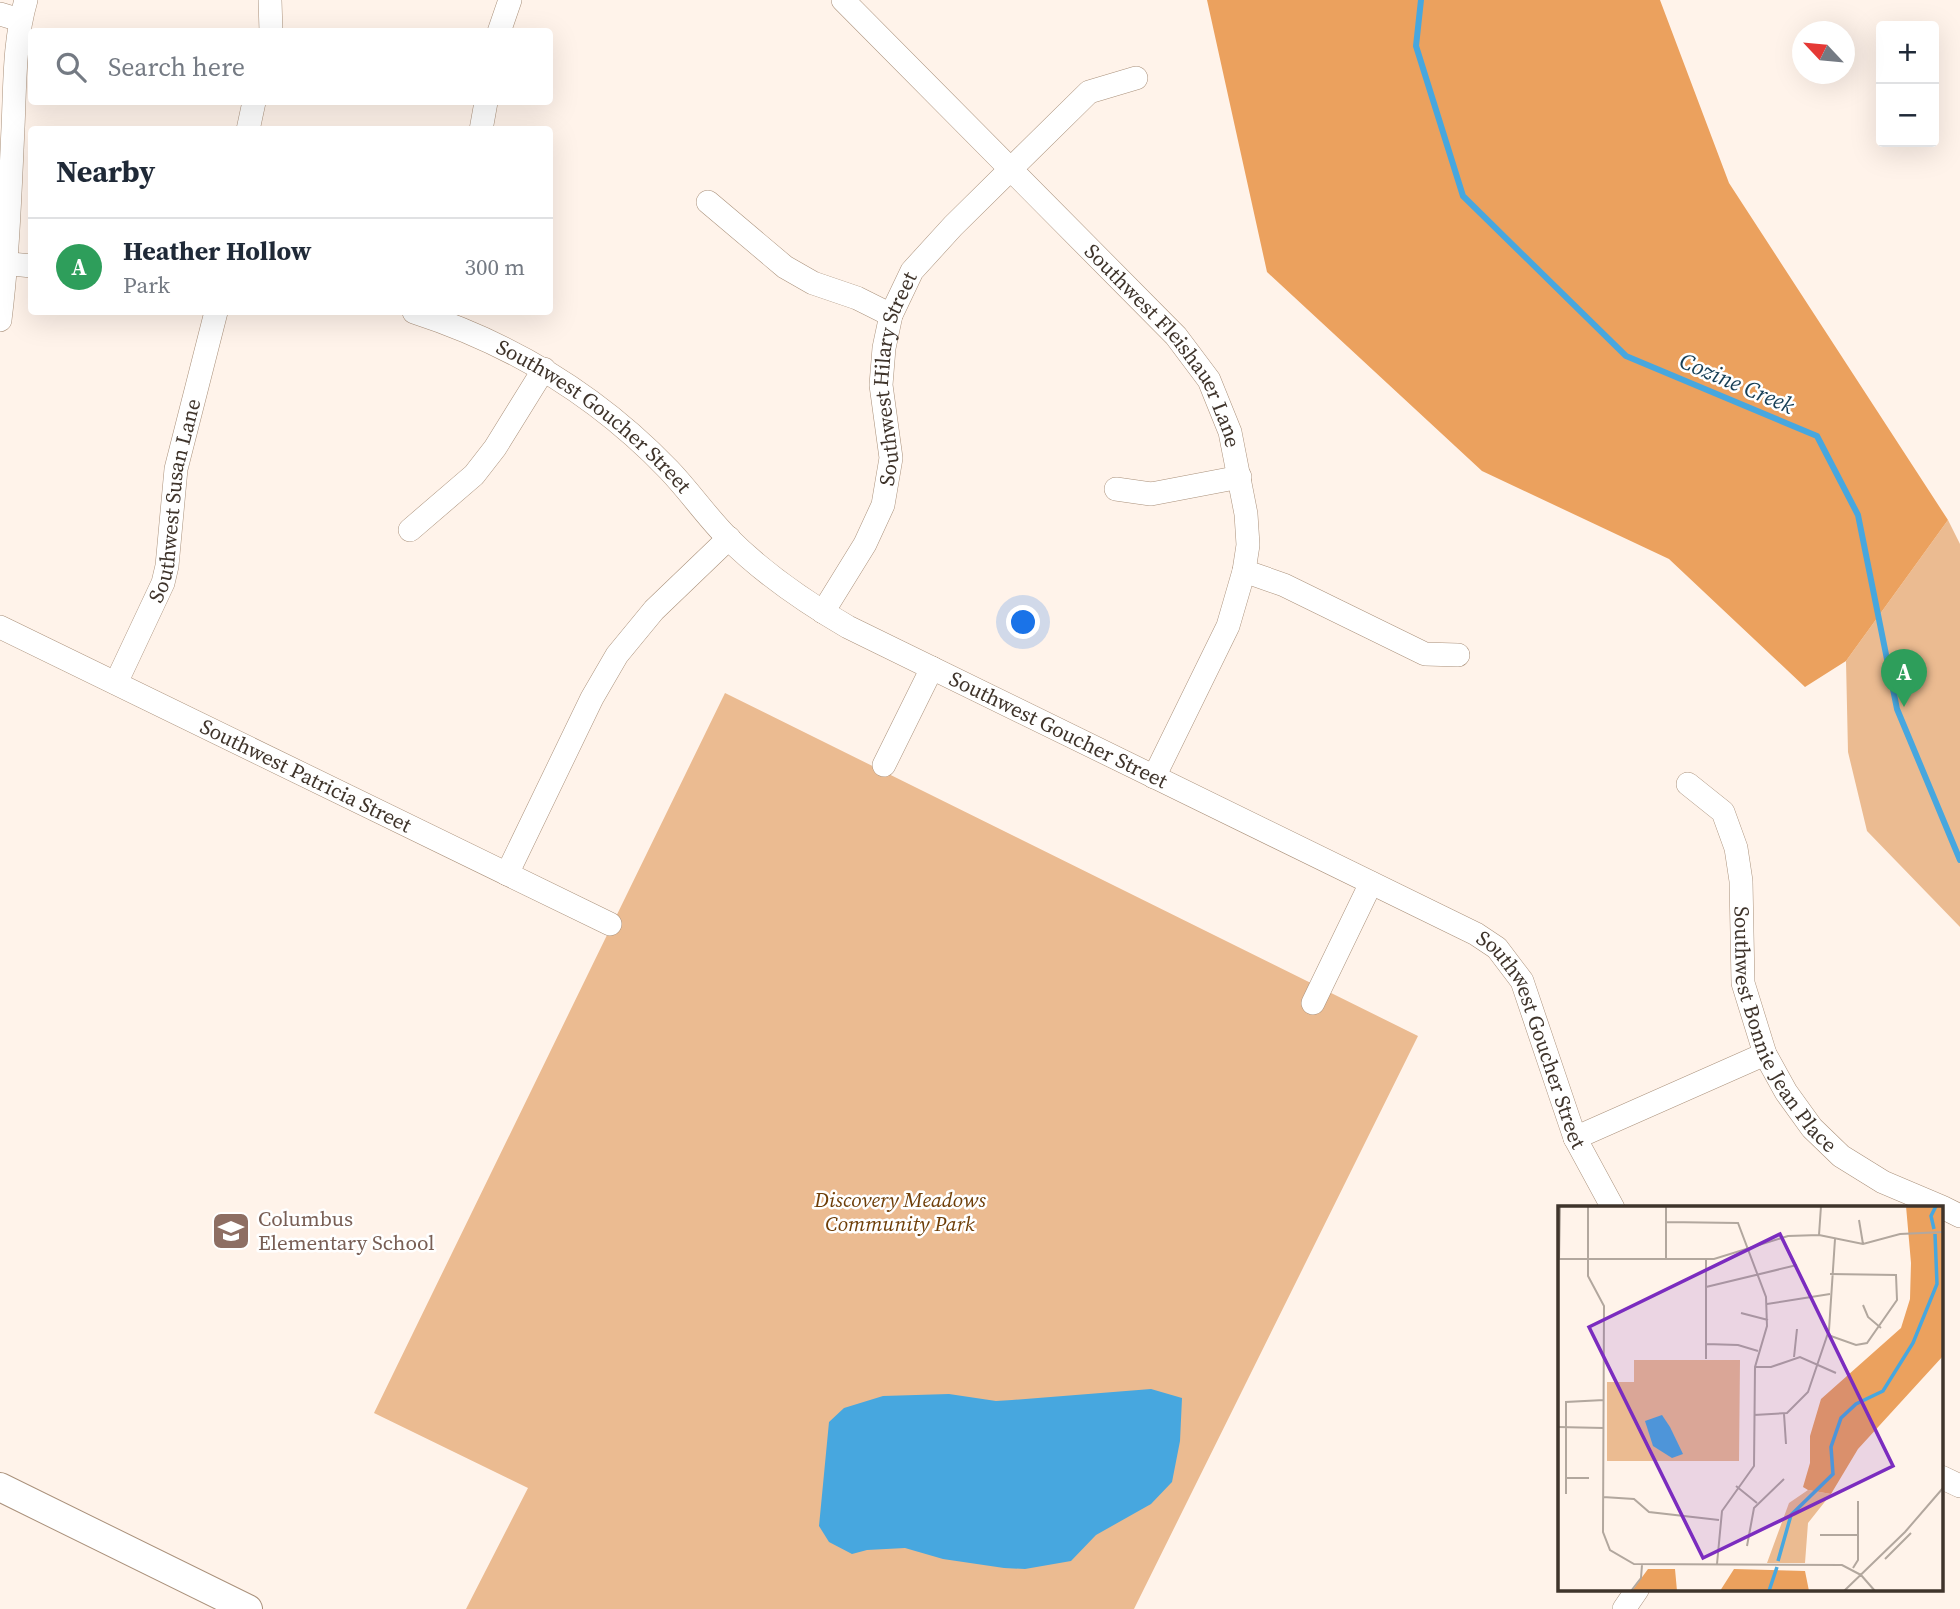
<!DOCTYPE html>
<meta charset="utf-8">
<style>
:root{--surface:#fff;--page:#f2f2f3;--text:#1f2937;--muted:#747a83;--line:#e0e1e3;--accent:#2563eb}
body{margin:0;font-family:"Source Serif 4",serif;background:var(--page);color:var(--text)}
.controls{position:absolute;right:21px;top:21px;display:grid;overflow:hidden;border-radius:7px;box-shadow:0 7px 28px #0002}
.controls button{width:63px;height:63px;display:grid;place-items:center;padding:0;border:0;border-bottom:2px solid var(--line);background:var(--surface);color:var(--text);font:35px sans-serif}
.compass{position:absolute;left:1792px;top:21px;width:63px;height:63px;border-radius:50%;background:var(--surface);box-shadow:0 7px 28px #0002;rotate:296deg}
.you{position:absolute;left:1024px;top:623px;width:24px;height:24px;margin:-18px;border:5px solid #fff;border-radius:50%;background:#1a73e8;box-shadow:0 0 0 10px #1a73e833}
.badge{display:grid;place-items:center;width:46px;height:46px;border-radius:50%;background:var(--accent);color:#fff;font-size:23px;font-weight:700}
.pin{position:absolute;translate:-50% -58px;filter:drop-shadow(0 2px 4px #0008)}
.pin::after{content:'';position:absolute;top:37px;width:24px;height:21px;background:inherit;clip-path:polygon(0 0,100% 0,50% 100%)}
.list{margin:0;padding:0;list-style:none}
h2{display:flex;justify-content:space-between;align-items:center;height:91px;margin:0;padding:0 28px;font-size:30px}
h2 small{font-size:23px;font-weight:400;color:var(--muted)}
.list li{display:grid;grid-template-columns:46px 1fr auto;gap:21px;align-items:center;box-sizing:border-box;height:98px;padding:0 28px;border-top:2px solid var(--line)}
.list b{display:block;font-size:26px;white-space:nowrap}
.list p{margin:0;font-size:23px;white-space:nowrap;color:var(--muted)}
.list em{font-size:23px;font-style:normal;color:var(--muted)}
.icon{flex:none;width:38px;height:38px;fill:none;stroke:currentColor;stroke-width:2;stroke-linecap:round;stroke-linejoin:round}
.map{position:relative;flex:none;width:1960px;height:1609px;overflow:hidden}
.search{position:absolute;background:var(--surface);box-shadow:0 7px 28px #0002;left:28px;top:28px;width:525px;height:77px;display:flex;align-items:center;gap:18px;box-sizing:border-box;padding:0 24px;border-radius:7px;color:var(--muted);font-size:26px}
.panel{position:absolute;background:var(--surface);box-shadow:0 7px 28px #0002;left:28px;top:126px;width:525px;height:189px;border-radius:7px}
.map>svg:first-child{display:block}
.green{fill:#ebbb91}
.forest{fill:#eba15e}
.water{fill:#47a7df}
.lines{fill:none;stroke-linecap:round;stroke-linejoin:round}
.stream{stroke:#47a7df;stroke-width:6}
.minor-casing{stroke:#aa917b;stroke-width:24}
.major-casing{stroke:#aa917b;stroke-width:30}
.minor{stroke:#fff;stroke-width:23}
.major{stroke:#fff;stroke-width:28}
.labels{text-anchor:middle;stroke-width:5;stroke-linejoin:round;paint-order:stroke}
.street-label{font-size:21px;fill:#3f342b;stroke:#fff}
.park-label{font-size:21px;font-style:italic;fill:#6e3e08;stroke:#fff}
.education-label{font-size:21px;fill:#785e54;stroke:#fff;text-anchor:start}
.water-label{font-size:23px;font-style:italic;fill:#163e55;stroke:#fff}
.inset-river{fill:none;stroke:#47a7df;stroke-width:3.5}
.inset-road{fill:none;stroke:#b2a79e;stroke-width:2}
.view{fill:#7b2cbf;fill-opacity:0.15;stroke:#7b2cbf;stroke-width:3.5}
.inset-edge{fill:none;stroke:#3f342b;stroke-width:3.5}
</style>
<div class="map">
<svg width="1960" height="1609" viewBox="0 0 1960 1609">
<rect width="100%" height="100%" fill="#fff3ea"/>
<path class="green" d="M1948 520 1960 544V927L1867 831 1848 752 1846 661Z
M725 693 1418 1036 1134 1609H466L528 1488 374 1413Z"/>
<path class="forest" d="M1207 0H1660L1729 183 1948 520 1846 661 1805 687 1669 559 1482 471 1267 272Z"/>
<path class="water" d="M1151 1389 1182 1398 1180 1441 1172 1482 1151 1504 1096 1535 1071 1561 1025 1569 1004 1568 943 1559 905 1548 867 1550 852 1554 829 1542 819 1526 829 1422 844 1408 883 1396 949 1394 996 1401 1012 1400Z"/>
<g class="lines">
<path class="stream" d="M1421 0 1416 46 1463 196 1626 356 1817 436 1858 515 1897 709 1960 860"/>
<defs>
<g id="minor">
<path d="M270 0 271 32"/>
<path id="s1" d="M843 0 1176 336 1209 380 1230 432 1246 514 1248 545 1244 571 1228 626 1154 777"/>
<path d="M0 14 20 20"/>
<path d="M499 32 510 0"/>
<path d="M248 130 254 102"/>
<path d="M481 130 486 102"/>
<path d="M708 202 785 267 813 283 857 298 891 315"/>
<path d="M0 263 32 266"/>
<path id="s2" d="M414 312C513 344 597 395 669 470 690 492 707 517 728 538 763 573 805 602 848 627L1476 934 1497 948 1522 981 1575 1138 1613 1208"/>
<path d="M0 320C8 256 10 192 13 128 15 85 14 41 26 0"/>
<path d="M1116 489 1151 494 1240 477"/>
<path d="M410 530 474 475 495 448 544 369"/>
<path d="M1244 571 1284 585 1425 654 1458 655"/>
<path id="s3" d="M823 612 865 544 883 505 891 458 881 385 884 348 891 315 912 271 953 226 1089 92 1136 78"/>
<path id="s4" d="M0 627 610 924"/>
<path id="s5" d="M116 683 163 583 167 566 176 469 216 312"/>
<path d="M884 765 932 668"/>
<path id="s6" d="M1688 784 1723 812 1736 848 1741 881 1743 983 1765 1054 1786 1092 1812 1128 1841 1156 1883 1182 1942 1207 1960 1216"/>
<path d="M507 874 592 698 617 655 654 610 729 538"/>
<path d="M1313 1003 1371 883"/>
<path d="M1575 1138 1765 1054"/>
<path d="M1941 1477 1960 1486"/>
<path d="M1624 1609 1637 1590"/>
</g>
<path id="major" d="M0 1487 248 1609"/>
</defs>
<use href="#minor" class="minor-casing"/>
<use href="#major" class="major-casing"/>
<use href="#minor" class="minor"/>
<use href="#major" class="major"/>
</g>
<defs>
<symbol id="school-square" viewBox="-11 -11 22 22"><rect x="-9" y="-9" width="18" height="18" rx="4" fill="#8d6e63" stroke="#fff"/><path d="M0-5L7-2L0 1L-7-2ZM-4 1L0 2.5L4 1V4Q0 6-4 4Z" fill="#fff"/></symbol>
</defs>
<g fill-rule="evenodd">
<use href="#school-square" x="209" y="1209" width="44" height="44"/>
</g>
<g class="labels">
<g class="street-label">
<text dy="7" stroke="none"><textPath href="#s1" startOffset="474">Southwest Fleishauer Lane</textPath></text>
<text dy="7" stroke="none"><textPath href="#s3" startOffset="252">Southwest Hilary Street</textPath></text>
<text dy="7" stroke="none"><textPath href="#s2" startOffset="210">Southwest Goucher Street</textPath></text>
<text dy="7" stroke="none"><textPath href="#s5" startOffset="194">Southwest Susan Lane</textPath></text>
<text dy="7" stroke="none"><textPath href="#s2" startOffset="777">Southwest Goucher Street</textPath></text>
<text dy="7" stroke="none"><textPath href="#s4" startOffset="340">Southwest Patricia Street</textPath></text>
<text dy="7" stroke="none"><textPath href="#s6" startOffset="276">Southwest Bonnie Jean Place</textPath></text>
<text dy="7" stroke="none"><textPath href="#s2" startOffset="1365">Southwest Goucher Street</textPath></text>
</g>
<g class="park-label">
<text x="900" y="1207">Discovery Meadows<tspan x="900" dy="24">Community Park</tspan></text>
</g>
<g class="education-label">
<text x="258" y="1226">Columbus<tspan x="258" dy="24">Elementary School</tspan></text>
</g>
<g class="water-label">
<text transform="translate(1737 383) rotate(23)" y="8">Cozine Creek</text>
</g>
</g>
<g transform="translate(1558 1206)">
<rect width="385" height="385" fill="#fff3ea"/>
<path d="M76 154H182L181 255H49V176H76ZM250 284 273 288 250 317 247 357H209L231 297Z" fill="#ebbb91"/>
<path d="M348 0H385V150L300 243 273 288 250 284 245 281 252 257V230L263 193 343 122 352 93 353 57ZM90 363H117L119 385H74ZM176 363 247 365 251 385H162Z" fill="#eba15e"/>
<path d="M104 209 112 221 125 248 114 252 95 240 87 215Z" fill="#47a7df"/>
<path class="inset-river" d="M376 23 373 10 378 0M220 355 233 309 275 268 273 241 283 212 298 198 325 185 355 137 379 78 377 28M211 385 219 361"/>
<path class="inset-road" d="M30 0V70L46 100 45 326 52 344 76 358 284 359 303 369M301 14 305 38M108 16 180 17 208 91 209 120 197 161 196 260 164 305 159 358M261 29 263 0M0 53H156L230 30 261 29 305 38 342 28 385 26M148 53V153M1 54 2 0M108 54V0M148 81 239 59M209 98 272 88M305 99 310 111 323 122M183 107 210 114M270 129 298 139 309 137 339 94 338 69 272 68M148 138 180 139 200 145M236 151 239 123M197 161H213L242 151 278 167M226 208 228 238M196 209 229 207 250 186 271 124 277 33M0 221 46 222M9 272H31M178 280 199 297M8 288V196L46 194M45 291 76 293 91 306 161 314M262 329H300M189 340 196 302 226 273M327 353 353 327M295 362 300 354V295M303 369 317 385M73 385 83 372 84 359M286 385 347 326 385 282"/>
<path class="view" d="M222 28 335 260 145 352 31 121Z"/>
<rect width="385" height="385" class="inset-edge"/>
</g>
</svg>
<div class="controls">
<button>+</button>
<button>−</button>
</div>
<svg class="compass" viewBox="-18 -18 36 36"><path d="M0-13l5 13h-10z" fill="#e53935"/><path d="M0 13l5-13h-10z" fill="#747a83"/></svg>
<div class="you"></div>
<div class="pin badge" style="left:1904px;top:707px;background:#2e9e5b">A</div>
<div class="search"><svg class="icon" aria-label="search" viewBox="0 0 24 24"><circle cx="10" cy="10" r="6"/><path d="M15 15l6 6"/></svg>Search here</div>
<section class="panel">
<h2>Nearby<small></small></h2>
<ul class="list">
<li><span class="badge" style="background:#2e9e5b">A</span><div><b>Heather Hollow</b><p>Park</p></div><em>300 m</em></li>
</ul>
</section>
</div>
